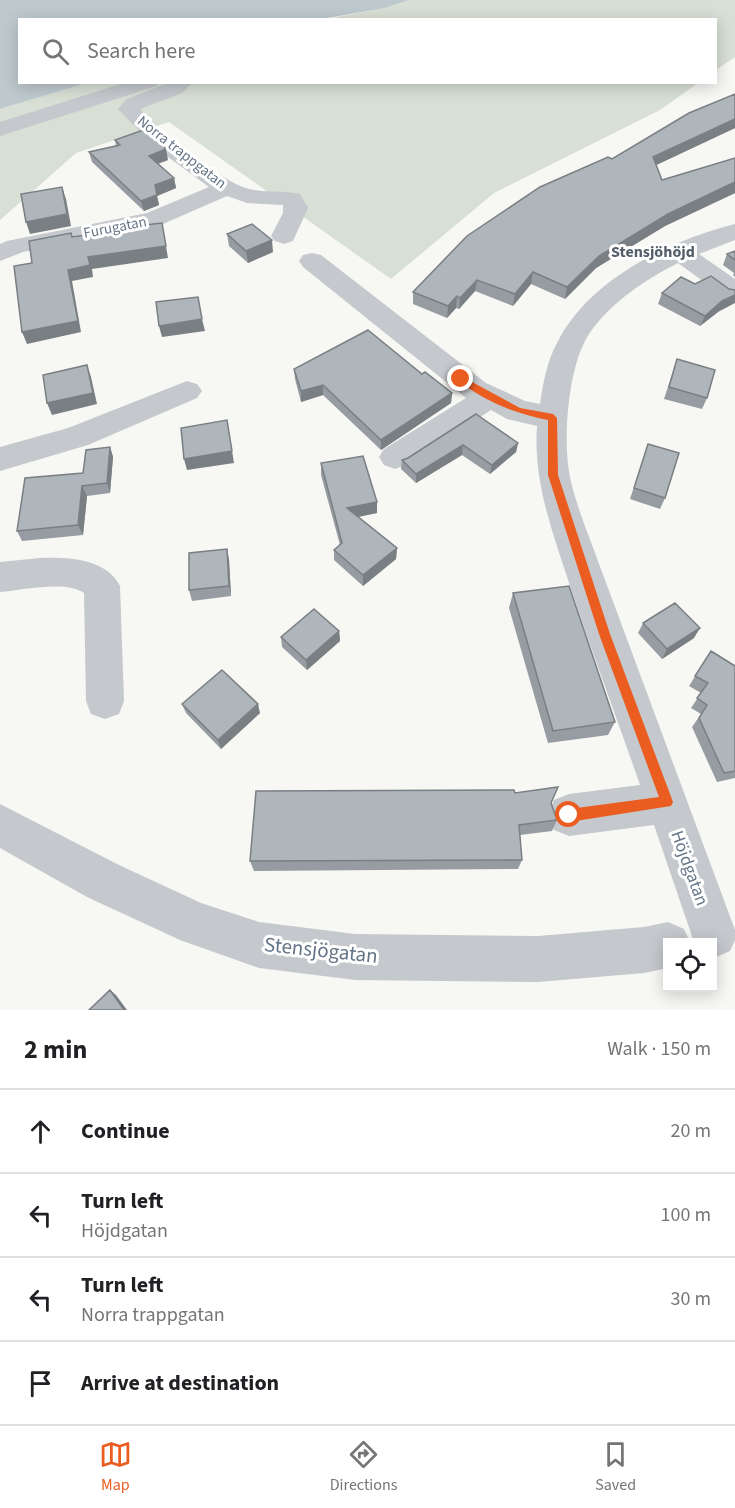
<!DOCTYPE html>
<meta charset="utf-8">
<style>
:root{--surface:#fff;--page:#f2f2f2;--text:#202124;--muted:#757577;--line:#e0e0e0;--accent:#eb5c20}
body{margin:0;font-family:"Source Sans 3",sans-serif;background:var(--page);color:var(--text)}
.controls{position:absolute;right:18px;bottom:18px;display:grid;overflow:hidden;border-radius:0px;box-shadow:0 3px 15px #0003}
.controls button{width:54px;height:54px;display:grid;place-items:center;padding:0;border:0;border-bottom:2px solid var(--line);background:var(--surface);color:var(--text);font:30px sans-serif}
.stop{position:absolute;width:18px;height:18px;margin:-14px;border:4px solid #eb5c20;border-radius:50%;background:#fff}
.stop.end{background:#eb5c20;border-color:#fff;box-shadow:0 2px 6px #0008}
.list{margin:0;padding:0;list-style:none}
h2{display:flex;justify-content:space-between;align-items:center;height:78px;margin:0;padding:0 24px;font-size:26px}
h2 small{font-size:20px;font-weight:400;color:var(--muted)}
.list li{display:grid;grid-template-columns:39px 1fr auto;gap:18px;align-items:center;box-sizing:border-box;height:84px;padding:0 24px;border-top:2px solid var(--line)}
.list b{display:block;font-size:22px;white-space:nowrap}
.list p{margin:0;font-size:20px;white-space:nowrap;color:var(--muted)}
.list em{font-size:20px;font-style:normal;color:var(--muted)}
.icon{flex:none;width:33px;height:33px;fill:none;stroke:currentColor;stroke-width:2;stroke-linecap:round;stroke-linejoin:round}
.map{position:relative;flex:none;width:735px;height:1010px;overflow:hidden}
.search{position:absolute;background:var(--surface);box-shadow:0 3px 15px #0003;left:18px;right:18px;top:18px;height:66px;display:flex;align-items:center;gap:15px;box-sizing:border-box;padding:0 21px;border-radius:0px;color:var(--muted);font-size:22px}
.sheet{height:414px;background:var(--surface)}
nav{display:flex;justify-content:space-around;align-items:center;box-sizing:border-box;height:84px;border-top:2px solid var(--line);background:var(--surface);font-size:16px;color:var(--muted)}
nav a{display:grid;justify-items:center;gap:3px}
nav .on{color:var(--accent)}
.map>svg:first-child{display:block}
.green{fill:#d8dfd5}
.water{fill:#bec9ce}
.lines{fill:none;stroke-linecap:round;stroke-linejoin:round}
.minor{fill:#c5c8cc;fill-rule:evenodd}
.wall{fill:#969ca1}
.shaded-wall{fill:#7a7f83}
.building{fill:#aeb5bb;stroke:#7a7f83;stroke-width:1.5}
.route{fill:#eb5c20}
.labels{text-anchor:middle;stroke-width:6;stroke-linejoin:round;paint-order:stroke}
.far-street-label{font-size:15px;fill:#657586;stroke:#fff}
.far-neighbourhood-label{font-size:16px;font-weight:bold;fill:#535f6b;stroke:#fff}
.street-label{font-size:18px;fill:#657586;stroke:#fff}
.near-street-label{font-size:21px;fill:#657586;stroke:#fff}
</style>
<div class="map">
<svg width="735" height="1010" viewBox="0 0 735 1010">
<rect width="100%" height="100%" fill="#f7f7f4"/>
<path class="green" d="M409 0H735V57L716 70V20H321L385 8Z
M87 83H698L660 110 494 193 391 279 169 122 76 153 0 220V109Z"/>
<path class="water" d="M0 0H409L385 8 321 19 20 20V82L87 83 0 109Z"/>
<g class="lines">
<path class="minor" d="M127 82H160L157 86 0 136V122Z
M170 82H193L182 93 140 109C162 133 217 180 249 189 266 193 284 190 300 194L308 208 293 241 284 244 275 241 271 236 283 213V205L247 203 227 196 163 224 23 252 0 261V244L7 241 147 213 209 187 157 149 118 109 127 99Z
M735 224V240L699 254 735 279V300L726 298 678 263C645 280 611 302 589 334 569 364 564 430 568 464 570 483 576 500 582 518L735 930V940L730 951 714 958 712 942H694L654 825 569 836 554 830 548 815 554 800 569 794 640 785C617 718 592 653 570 586 553 533 533 483 537 426L507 419 491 410 406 465 395 469 384 465 379 457 384 449 466 398 303 267 299 261 303 255 312 253 321 255 486 383 525 401 540 404C543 384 547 361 557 343 588 280 670 240 735 224Z
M187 381 197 384 202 391 197 398 88 445 0 471V447L68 428Z
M40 558C67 557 106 558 120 586L124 701 119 714 105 719 91 714 86 701 84 593C66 580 22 590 0 592V562Z
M0 804 119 865 201 903 259 922 355 934 538 936 644 927 668 922 684 929 690 942H668V968L644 973 538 982 355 980 259 968 180 940 87 897 0 848Z"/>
</g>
<path class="wall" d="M735 94V128L656 165 662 180 735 158V193L665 226 596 268 565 299 531 284 513 306 475 291 459 309 456 308 447 318 413 304V292L612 159Z
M115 140 168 160 158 164 174 178 176 188 157 196 159 205 144 211 92 162 89 152 116 146Z
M227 234 273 252 248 263 229 246Z
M735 251V277L733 275 734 273 723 265 727 254Z
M662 293 718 312 700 326 658 304Z
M677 359 707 398 702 409 664 399Z
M294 369 422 374 452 393 451 403 381 450 323 395 301 402 295 379Z
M476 414 518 443 516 452 490 474 462 455 416 483 401 469 402 460 408 458Z
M648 444 665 498 660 509 630 499Z
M110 447 113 457 110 493 87 496 83 535 22 541 17 531 83 473Z
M321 463 377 502V513L358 517 397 548 396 559 363 586 334 560V550L340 545 321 475Z
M227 549 229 560 231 596 192 601 189 590Z
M513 593 615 722 608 735 548 743 509 608Z
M643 623 694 638 662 659 638 633Z
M339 631 340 641 307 670 282 647 281 637Z
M711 651 735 666V778L717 782 692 727 701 714 691 708 701 693 689 686Z
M182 704 260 713 221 749 186 713Z
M515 793 551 803 557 820 552 831 520 835 522 860 518 869 254 871 250 861Z"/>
<path class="shaded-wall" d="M735 119V128L650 168 653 157Z
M166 149 168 160 151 166 149 156Z
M174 178 176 188 157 196 159 205 144 211 141 201 155 185Z
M735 182V193L665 226 596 268 565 299 567 287 599 256 668 214Z
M62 187 66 199 71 226 30 234 26 222Z
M162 223 168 258 92 269 93 277 72 281 81 332 27 344 22 332 68 270 88 257Z
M272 240 273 252 248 263 246 251Z
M533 272 531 284 513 306 515 294Z
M477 280 475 291 459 309 460 298Z
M735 295V303L718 312 700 326 705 316 722 301Z
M457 296 456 308 447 318 448 306Z
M202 319 205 331 162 337 159 326Z
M87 365 91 377 97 404 52 415 47 403Z
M323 385V395L301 402V391Z
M452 393 451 403 381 450V440Z
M227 420 234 463 187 470 184 459Z
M518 443 516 452 490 474 492 465Z
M463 445 462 455 416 483V474Z
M110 447 113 457 110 493 107 483Z
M82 486 87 496 83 535 78 525Z
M377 502V513L347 519V508Z
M397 548 396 559 363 586V575Z
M227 549 229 560 231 596 229 586Z
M700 628 694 638 662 659 667 649Z
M339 631 340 641 307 670 306 660Z
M258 704 260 713 221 749 218 740Z
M110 990 116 995 127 1010H124Z"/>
<path class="building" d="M735 94V119L653 157 662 180 735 158V182L668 214 599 256 567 287 533 272 515 294 477 280 460 298 457 296 448 306 413 292 467 236 540 187 608 157 612 159 689 113Z
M143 130 166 149 149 156 174 178 155 185 157 195 141 201 89 152 120 145 115 140Z
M62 187 67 214 26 222 21 194Z
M162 223 166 246 88 257 90 265 68 270 78 321 22 332 14 266 32 263 29 241 71 233 72 237 126 230V227Z
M252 224 272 240 246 251 227 234Z
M735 251V260L727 254Z
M711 276 729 289 735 290V295L722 301 705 316 662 293 681 277 695 284Z
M198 297 202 319 159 326 156 302Z
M368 330 422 374 425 372 452 393 381 440 323 385 301 391 294 369Z
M677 359 715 370 707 398 669 387Z
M87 365 93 393 47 403 43 375Z
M476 414 518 443 492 465 463 445 416 474 402 460 408 458Z
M227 420 232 451 184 459 181 428Z
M648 444 679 453 665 498 634 488Z
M110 447 107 483 82 486 78 525 17 531 25 478 83 473 86 450Z
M363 456 377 502 347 508 397 548 363 575 334 550 342 543 321 463Z
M227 549 229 586 189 590V553Z
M569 586 615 722 553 731 513 593Z
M675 603 700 628 667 649 643 623Z
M314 609 339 631 306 660 281 637Z
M711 651 735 666V771L724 773 699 718 707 705 697 698 708 683 695 676Z
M222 670 258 704 218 740 182 704Z
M558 787 551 803 557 820 519 825 522 860 250 861 256 791 514 790 515 793Z
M110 990 124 1010H89Z"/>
<path class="route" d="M461 376 520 408 553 414 557 418 558 475 610 634 673 802 671 806 569 822 565 820 563 815 565 811 569 809 659 797 599 634 548 475V420C513 413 487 402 458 381L456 379Z"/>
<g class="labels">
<g class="far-street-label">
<text transform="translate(182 152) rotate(38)" y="5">Norra trappgatan</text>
<text transform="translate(115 227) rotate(-11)" y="5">Furugatan</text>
</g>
<g class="far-neighbourhood-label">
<text x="653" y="257">Stensjöhöjd</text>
</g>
<g class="street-label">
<text transform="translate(690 868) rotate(70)" y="6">Höjdgatan</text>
</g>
<g class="near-street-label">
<text transform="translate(321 950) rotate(6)" y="7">Stensjögatan</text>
</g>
</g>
</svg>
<div class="controls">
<button><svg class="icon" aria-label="locate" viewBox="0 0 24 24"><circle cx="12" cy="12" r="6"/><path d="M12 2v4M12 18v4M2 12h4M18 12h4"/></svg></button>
</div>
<div class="stop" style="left:569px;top:815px"></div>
<div class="stop end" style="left:461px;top:379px"></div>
<div class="search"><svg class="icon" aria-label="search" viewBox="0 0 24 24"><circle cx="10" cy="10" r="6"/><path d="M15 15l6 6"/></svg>Search here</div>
</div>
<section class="sheet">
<h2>2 min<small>Walk · 150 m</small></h2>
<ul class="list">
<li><svg class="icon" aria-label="ahead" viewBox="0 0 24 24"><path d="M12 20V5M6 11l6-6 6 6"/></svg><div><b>Continue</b></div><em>20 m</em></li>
<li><svg class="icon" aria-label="left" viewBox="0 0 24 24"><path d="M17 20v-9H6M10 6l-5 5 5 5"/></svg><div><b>Turn left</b><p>Höjdgatan</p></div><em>100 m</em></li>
<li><svg class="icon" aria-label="left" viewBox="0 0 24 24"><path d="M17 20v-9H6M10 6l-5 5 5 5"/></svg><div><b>Turn left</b><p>Norra trappgatan</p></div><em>30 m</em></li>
<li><svg class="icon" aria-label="arrive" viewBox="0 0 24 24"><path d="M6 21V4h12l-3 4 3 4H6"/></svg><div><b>Arrive at destination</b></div></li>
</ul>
</section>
<nav>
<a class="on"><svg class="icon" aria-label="map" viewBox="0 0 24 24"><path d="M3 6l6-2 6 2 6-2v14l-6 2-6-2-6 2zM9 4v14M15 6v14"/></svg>Map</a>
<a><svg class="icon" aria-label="directions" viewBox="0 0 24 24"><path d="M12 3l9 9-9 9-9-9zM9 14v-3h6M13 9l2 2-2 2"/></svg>Directions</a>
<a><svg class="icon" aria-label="saved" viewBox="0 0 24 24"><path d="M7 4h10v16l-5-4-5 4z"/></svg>Saved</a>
</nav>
